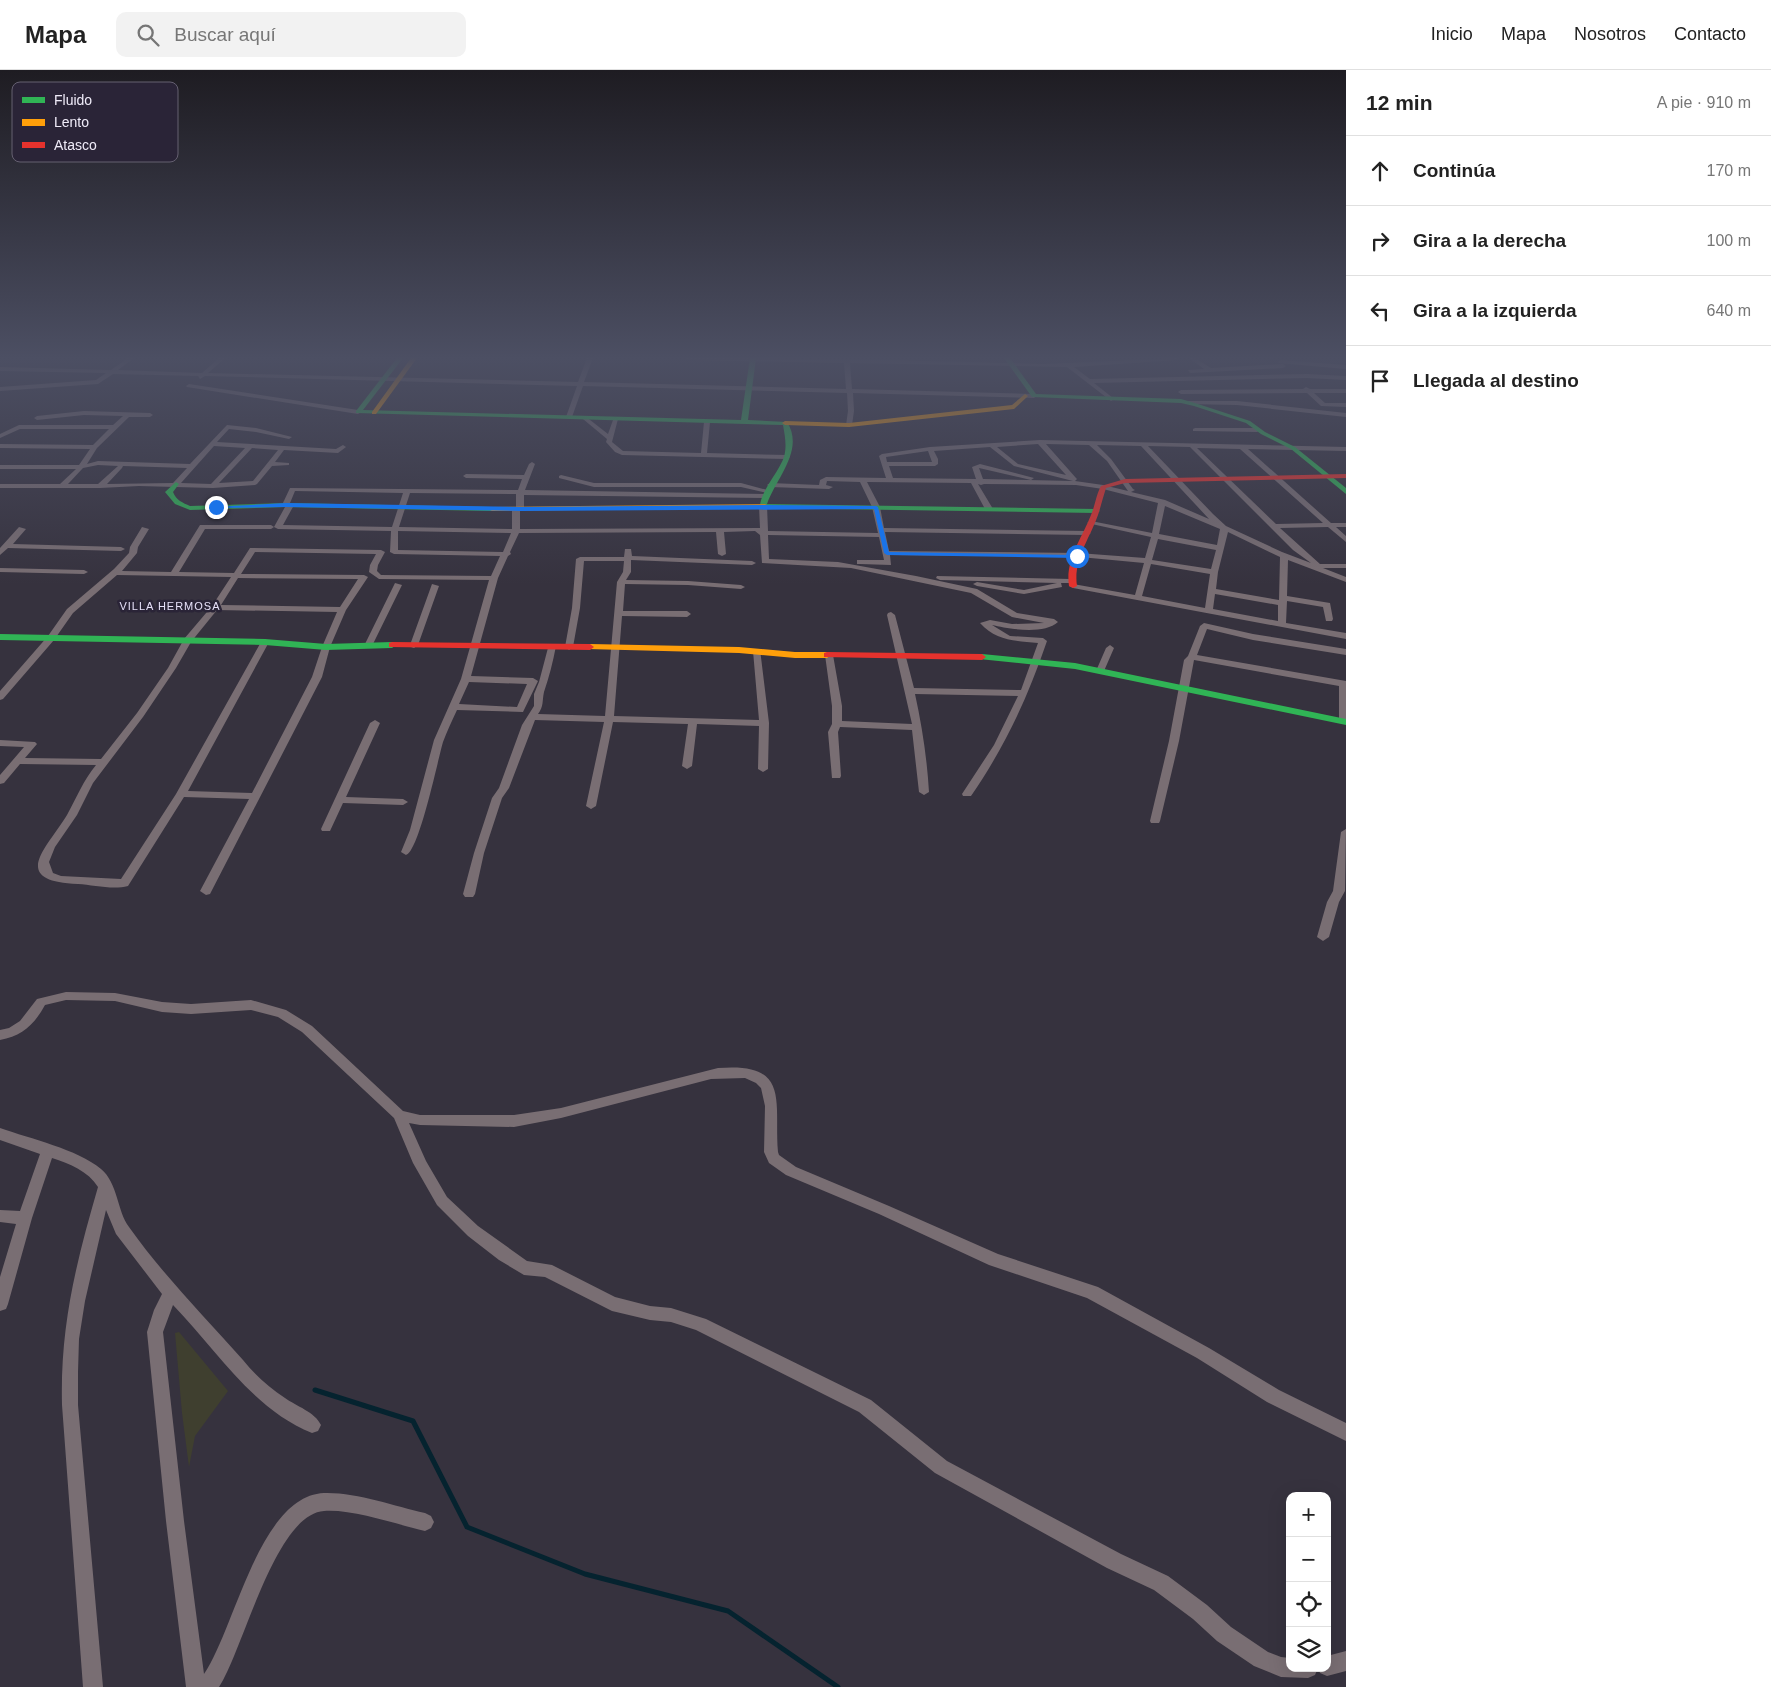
<!DOCTYPE html>
<html lang="es">
<meta charset="utf-8">
<style>
:root{--surface:#fff;--page:#f2f2f2;--text:#222;--muted:#767676;--line:#e0e0e0}
body{margin:0;font-family:Helvetica,sans-serif;background:var(--page);color:var(--text)}
.controls{position:absolute;right:15px;bottom:15px;display:grid;overflow:hidden;border-radius:10px;box-shadow:0 5px 20px #0002}
.controls button{width:45px;height:45px;display:grid;place-items:center;padding:0;border:0;border-bottom:1px solid var(--line);background:var(--surface);color:var(--text);font:25px sans-serif}
.stop{position:absolute;width:15px;height:15px;margin:-11px;border:4px solid #1a73e8;border-radius:50%;background:#fff}
.stop.end{background:#1a73e8;border-color:#fff;box-shadow:0 1px 5px #0008}
.list{margin:0;padding:0;list-style:none}
h2{display:flex;justify-content:space-between;align-items:center;height:65px;margin:0;padding:0 20px;font-size:21px}
h2 small{font-size:16px;font-weight:400;color:var(--muted)}
.list li{display:grid;grid-template-columns:32px 1fr auto;gap:15px;align-items:center;box-sizing:border-box;height:70px;padding:0 20px;border-top:1px solid var(--line)}
.list b{display:block;font-size:19px;white-space:nowrap}
.list em{font-size:16px;font-style:normal;color:var(--muted)}
.icon{flex:none;width:28px;height:28px;fill:none;stroke:currentColor;stroke-width:2;stroke-linecap:round;stroke-linejoin:round}
.map{position:relative;flex:none;width:1346px;height:1617px;overflow:hidden}
header{display:flex;align-items:center;gap:30px;box-sizing:border-box;height:70px;padding:0 25px;background:var(--surface);border-bottom:1px solid var(--line)}
header strong{font-size:24px}
nav{display:flex;gap:28px;margin-inline-start:auto;font-size:18px}
.search{width:350px;height:45px;background:var(--page);display:flex;align-items:center;gap:12px;box-sizing:border-box;padding:0 18px;border-radius:10px;color:var(--muted);font-size:19px}
main{display:flex}
aside{flex:1;background:var(--surface)}
.map>svg:first-child{display:block}
.green{fill:#3f3f2f}
.lines{fill:none;stroke-linecap:round;stroke-linejoin:round}
.stream{stroke:#05232f;stroke-width:5}
.street{fill:#796e73;fill-rule:evenodd}
.fast{fill:#30b455;fill-rule:evenodd}
.slow{fill:#ff9f0a;fill-rule:evenodd}
.jam{fill:#e5322d;fill-rule:evenodd}
.route{fill:#1a73e8}
.labels{text-anchor:middle;stroke-width:5;stroke-linejoin:round;paint-order:stroke}
.far-neighbourhood-label{font-size:11px;letter-spacing:1px;fill:#e6e0f9;stroke:#2a2437}
.key{fill:#2a2437;stroke:#656071;stroke-width:1}
.key-label{font-size:14px;fill:#efebf8}
</style>
<header>
<strong>Mapa</strong>
<div class="search"><svg class="icon" aria-label="search" viewBox="0 0 24 24"><circle cx="10" cy="10" r="6"/><path d="M15 15l6 6"/></svg>Buscar aquí</div>
<nav><a>Inicio</a><a>Mapa</a><a>Nosotros</a><a>Contacto</a></nav>
</header>
<main>
<div class="map">
<svg width="1346" height="1617" viewBox="0 0 1346 1617">
<rect width="100%" height="100%" fill="#36323e"/>
<path class="green" d="M179 1262 228 1321 195 1366 189 1397 182 1343 175 1263Z"/>
<g class="lines">
<path class="stream" d="M315 1320 413 1351 467 1457 585 1504 728 1541 838 1617"/>
<path class="street" d="M128 288H134L118 300 202 303 219 288H225L208 303 578 312 587 288H593L584 312 846 319 844 293 687 290 684 288 847 289 1043 294 1180 288 1177 290 1074 297 1090 309 1307 304 1346 306V310L1307 308 1094 313 1113 328V330L1111 331 1067 297 850 293 852 319 1034 324 1037 326 1034 328 853 323 854 341 852 355 849 357 846 355 848 341 847 323 583 316 572 347 569 349 566 347 577 316 205 306 200 309 198 306 113 304 98 314 0 321V317L96 310 106 303 0 301V297L111 300Z
M1189 288H1195L1211 298 1283 294 1286 296 1283 298 1190 303 1188 300 1204 299Z
M1280 290 1346 295V299L1278 293Z
M189 314 358 340 361 342 358 344 187 317 186 316Z
M1306 317 1310 319H1346V323H1314L1325 333H1346V337L1321 336 1307 323 1181 324 1178 322 1181 320 1303 319Z
M1189 331H1237L1346 343V347L1237 335 1187 334V332Z
M84 341 150 343 153 345 150 347H129L97 378 87 394 98 391 190 394 227 355 256 358 292 367 289 369 256 362 229 359 217 372 336 379 343 375 346 377 338 383 284 380 275 392 289 393V395L272 396 257 414 255 415 213 418 139 416 100 418H0V414H60L76 399H0V395H79L90 379 0 378V374L93 375 109 359H20L0 368V364L19 355H113L123 346 84 345 37 350 34 348 37 346ZM214 376 245 378 211 414 181 413ZM252 378 278 380 253 411 219 413ZM98 395 118 396 98 414H68L83 398ZM123 396 187 398 173 413 107 414 122 398Z
M585 346 608 364 613 350 618 349 612 372 623 381 701 383 704 352 707 350 710 352 707 383 787 385 790 387 787 389 622 385 615 382 606 372 607 369 583 349 582 348Z
M1195 358H1257L1260 360 1257 362 1193 361V359Z
M1040 370 1346 377V381L1248 379 1331 453H1346V457H1336L1346 466V472L1328 457 1280 458 1320 494H1346V498H1323L1346 507V512L1288 490 1287 526 1330 533 1333 549 1332 551H1326L1323 537 1287 531 1286 553 1346 563V569L1073 518 1069 516 1073 514 1135 525 1144 493 1080 487 890 485 891 495 860 494H857V490H884L879 467 768 465 769 489 838 492 916 506 977 519 1017 543 1054 549 1058 552C1044 565 1009 559 992 555L1010 566 1043 568 1047 571C1027 629 1006 675 971 726H963L962 724 994 675 1018 626 915 624C922 656 927 688 929 722L924 725 919 722 912 660 840 657 838 662 841 706 840 708H832L828 662 832 654V636L825 585 826 583 829 582 833 585 842 636V651L912 654 887 545 888 543 891 542 895 545 914 618 1021 620 1038 573C1016 571 996 571 980 553L990 550 1012 554 1044 553 1012 547 971 523 851 498 762 493 760 465 755 461 724 462 726 484 722 486 718 484 716 462 519 463 510 482 511 484 508 486 498 508 471 606 533 608 538 611 523 642 457 640C452 651 447 661 443 672 438 689 419 782 406 785L401 782 410 760 434 670 461 609 489 510 379 509 369 502 370 495 376 484 255 482 241 504 364 505 368 507 346 540 330 577 322 607 210 824 206 825 200 821 249 729 184 727 128 816C113 820 93 815 78 814 8 811 47 778 67 745 77 727 83 711 96 695L20 694 4 713 0 714V705L24 677 0 676V670L35 672 37 674 25 688 101 689 137 643 168 598 184 569 212 536 231 507 117 505 73 543 54 570 3 629 0 630V621L48 566 67 539 114 499 129 483 130 477 142 457 149 459 138 477 137 483 122 501 171 502 200 455H271L274 457 285 437 282 435 290 418 518 420 522 409 466 408 463 406 466 404 524 405 529 394 532 392 535 394 525 420 765 424 769 426 765 428 524 425V439L520 441V459L760 458 759 436 763 434 767 436 768 461 878 463 872 437 860 412 827 411 826 415 833 417 829 419 770 417 767 415 770 413 819 415 820 410 826 407 886 408 879 386 882 384 930 377ZM1038 374 1066 405 1018 394 997 377ZM1046 374 1089 375 1107 391 1128 421 1103 415 1075 411 1077 409 1076 408ZM1097 375 1141 376 1209 449 1165 430 1131 422 1135 420 1133 419 1111 389ZM1148 376 1190 377 1293 480 1311 493 1282 482 1226 456 1213 444ZM990 377 1014 396 1073 411 983 409 979 398 1031 410 1034 408 980 394 972 397 976 409 893 408 889 396H935L938 394V389L934 381ZM1197 378 1240 379 1323 453 1276 454ZM928 381 932 392H887L886 387ZM867 412 971 413 985 439 989 441 993 439 978 414 981 415 984 414 1076 415 1103 419 1158 433 1152 463 1091 451 1087 453 1151 467 1145 488 1078 483 889 481 885 462 1087 465 1091 463 1087 461 884 458 880 437ZM295 421 403 423 392 457 283 455 294 435 290 433ZM410 423 516 424V437L512 439V459L399 457ZM1165 436 1220 459 1217 475 1159 464ZM274 457 278 459 391 461 390 482 394 484 500 486 491 506 381 505 377 501 378 495 385 482 381 480 253 478H250L234 503 179 502 205 459H271ZM398 461 511 463 503 482 398 480ZM1228 462 1280 487 1279 530 1216 519 1218 502ZM1158 469 1216 480 1211 499 1152 490ZM1151 494 1210 504 1205 538 1142 526ZM238 508 358 509 340 537 221 535ZM1215 524 1278 535V551L1213 539ZM217 540 337 542 322 577 312 607 252 723 188 721 269 572 265 569 261 572 176 724 121 809 61 806 53 803 49 792 55 777 77 745 93 713 143 647 176 598 191 572ZM469 612 527 614 517 637 459 634Z
M561 405 594 413H741L771 421 767 423 741 417H594L559 408V406Z
M19 457 26 459 13 474 121 477 125 479 121 481 8 478 0 485V478Z
M625 479H631L632 486 752 491 756 493 752 495 631 490V502L626 510 688 511 741 515 745 517 741 519 688 515 625 514 623 541H687L691 544 687 547 622 546 614 646 759 650 753 581 754 579H760L769 653 768 699 763 702 758 699 759 656 697 654 692 696 687 699 682 696 688 654 613 652 596 736 591 739 586 736 604 652 535 650 509 718 502 728 484 783 475 824 473 827H465L463 824 474 783 492 728 499 718 522 655 534 636V624L539 612 549 574H555L556 576C553 592 549 607 544 622 542 631 544 636 538 644L605 646 617 512 623 502 624 491H584L580 538 573 577 569 580 565 577 572 538 576 489 580 487H624Z
M0 498 84 500 88 502 84 504 0 502Z
M937 506 1071 509 1075 511 1071 513H1061L1062 517 1024 524 977 516 973 514 977 512 1024 520 1057 513 940 510 936 508Z
M395 513 402 515 372 576 371 578H365L364 576Z
M432 514 439 516 418 575 414 578 411 577 410 575Z
M1204 553 1253 564 1346 579V585L1253 570 1207 559 1197 585 1346 611V653H1341L1339 651V616L1194 590 1179 671 1160 751 1159 753H1151L1150 751 1169 671 1184 590 1188 586 1200 556Z
M1110 575 1114 578 1104 601 1103 603H1097L1096 601 1106 578Z
M375 650 380 653 346 727 403 729 408 732 403 735 343 733 330 761H322L321 759 370 653Z
M1346 759 1345 821 1339 832 1329 867 1323 871 1317 867 1327 832 1333 821 1341 762Z
M66 922 115 923 162 932 191 934 251 930 286 940 312 956 403 1041 420 1045H514L561 1038 718 998C791 992 774 1031 778 1082L779 1085 796 1097 889 1136 998 1184 1098 1217 1209 1278 1279 1320 1346 1353V1371L1267 1332 1197 1288 1087 1228 989 1195 879 1144 786 1105 769 1093 764 1082 765 1036 761 1018 756 1013 745 1008 711 1009 561 1048 514 1057 420 1055 409 1053 426 1091 447 1127 478 1156 527 1191 552 1195 615 1227 650 1236 671 1238 706 1249 871 1330 947 1391 1121 1484 1168 1506 1207 1535 1231 1557 1268 1582 1281 1587 1290 1588V1598H1318L1315 1605 1308 1608 1281 1607 1254 1596 1217 1571 1193 1549 1154 1520 1107 1498 935 1403 859 1342 696 1260 671 1252 650 1250 612 1241 545 1207 524 1205 499 1190 468 1166 437 1135 413 1093 394 1048 302 962 278 947 251 940 191 944 162 942 115 931 66 930 45 935C34 955 22 966 0 970V960L9 958 20 951 37 929Z
M0 1058C31 1069 77 1079 101 1099 118 1113 117 1141 129 1157 163 1205 204 1246 243 1290 255 1305 269 1317 285 1328 296 1336 315 1342 321 1355L318 1361 312 1363C252 1339 217 1280 173 1235L163 1262 184 1451 204 1604C235 1559 259 1426 324 1423 356 1422 394 1436 425 1443L431 1446 434 1452 431 1458 425 1461C395 1454 353 1439 324 1441 275 1444 243 1581 219 1617H186L166 1451 147 1262 154 1240 162 1224 116 1164 106 1140 85 1231 79 1269 78 1302V1335L103 1617H83L62 1335C60 1256 76 1193 98 1117 88 1101 70 1094 52 1088L32 1148 8 1234 6 1239 0 1241V1207L16 1154 0 1152V1140L20 1141 40 1084 0 1070Z
M1346 1581V1601L1327 1606 1320 1603 1318 1598H1327V1586Z"/>
<path class="fast" d="M397 288H403L363 340 741 350 750 288H756L748 350 787 352C805 380 776 408 767 434L1096 439 1100 441 1096 443 760 438C759 423 779 402 784 387 787 376 785 366 783 355L356 343V341Z
M1004 288H1010L1036 324 1181 329 1198 334 1250 351 1265 362 1295 377 1346 418V424L1291 379 1261 364 1246 353 1194 336 1181 333 1032 327Z
M176 412 179 414 173 422C176 430 183 433 190 436L286 433 492 437 496 439 492 441 286 437 190 440 175 434 165 422Z
M0 564 265 569 326 574 392 572 396 575 392 578 326 580 265 575 0 570Z
M982 584 1075 593 1346 649V655L1075 599 979 589V585Z"/>
<path class="slow" d="M411 288H417L376 344H372V342Z
M1025 324 1028 326 1027 327 1014 339 849 357 785 355 782 353 785 351 849 353 1012 335Z
M765 434 769 436 768 438 492 441 488 439 492 437Z
M590 574 739 577 795 582H827L831 585 827 588H795L739 583 587 579V575Z"/>
<path class="jam" d="M1346 404V408L1125 413 1106 418C1103 427 1101 436 1098 445 1090 468 1073 490 1077 516L1073 518 1069 516C1065 490 1082 468 1091 445 1095 436 1096 425 1101 416L1125 409Z
M392 572 590 574 594 577 590 580 389 577V573Z
M827 582 982 584 986 587 982 590 824 587V583Z"/>
</g>
<linearGradient id="sky" x2="0" y2="1"><stop stop-color="#1e1c22"/><stop offset="0.56" stop-color="#4c4f63"/><stop offset="1" stop-color="#4c4f63" stop-opacity="0"/></linearGradient>
<rect width="1346" height="514" fill="url(#sky)"/>
<path class="route" d="M286 433 520 437 763 435 876 436 878 437 889 482 1077 485 1080 486 1077 488 887 485 884 483 874 439 520 441 286 437 216 438 213 437Z"/>
<g class="labels">
<g class="far-neighbourhood-label">
<text x="170" y="540">VILLA HERMOSA</text>
</g>
</g>
<rect x="12" y="12" width="166" height="80" rx="8" class="key"/>
<rect x="22" y="27" width="23" height="6" fill="#30b455"/>
<rect x="22" y="49" width="23" height="7" fill="#ff9f0a"/>
<rect x="22" y="72" width="23" height="6" fill="#e5322d"/>
<g class="key-label">
<text x="54" y="35">Fluido</text>
<text x="54" y="57">Lento</text>
<text x="54" y="80">Atasco</text>
</g>
</svg>
<div class="controls">
<button>+</button>
<button>−</button>
<button><svg class="icon" aria-label="locate" viewBox="0 0 24 24"><circle cx="12" cy="12" r="6"/><path d="M12 2v4M12 18v4M2 12h4M18 12h4"/></svg></button>
<button><svg class="icon" aria-label="layers" viewBox="0 0 24 24"><path d="M12 4l9 5-9 5-9-5zM3 14l9 5 9-5"/></svg></button>
</div>
<div class="stop" style="left:1077px;top:486px"></div>
<div class="stop end" style="left:216px;top:437px"></div>
</div>
<aside>
<h2>12 min<small>A pie · 910 m</small></h2>
<ul class="list">
<li><svg class="icon" aria-label="ahead" viewBox="0 0 24 24"><path d="M12 20V5M6 11l6-6 6 6"/></svg><div><b>Continúa</b></div><em>170 m</em></li>
<li><svg class="icon" aria-label="right" viewBox="0 0 24 24"><path d="M7 20v-9h11M14 6l5 5-5 5"/></svg><div><b>Gira a la derecha</b></div><em>100 m</em></li>
<li><svg class="icon" aria-label="left" viewBox="0 0 24 24"><path d="M17 20v-9H6M10 6l-5 5 5 5"/></svg><div><b>Gira a la izquierda</b></div><em>640 m</em></li>
<li><svg class="icon" aria-label="arrive" viewBox="0 0 24 24"><path d="M6 21V4h12l-3 4 3 4H6"/></svg><div><b>Llegada al destino</b></div></li>
</ul>
</aside>
</main>
